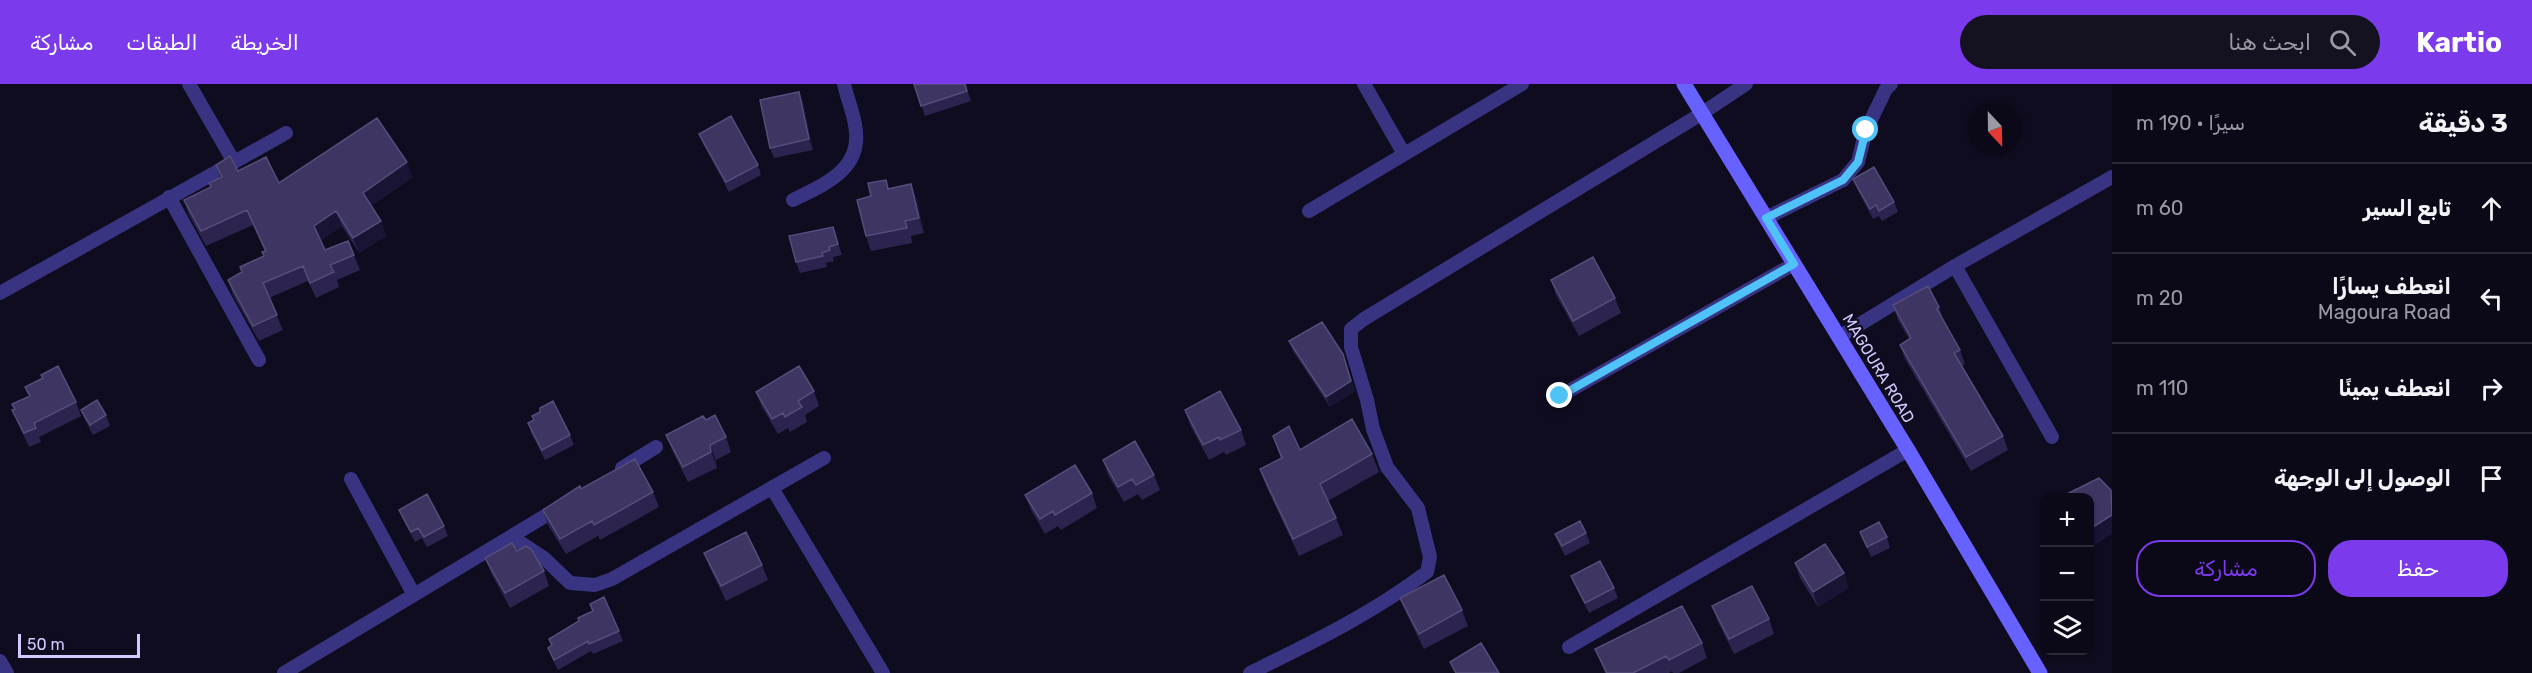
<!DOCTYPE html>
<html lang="ar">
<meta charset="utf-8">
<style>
:root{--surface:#0b0918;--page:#141221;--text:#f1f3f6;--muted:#9a9aa2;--line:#2b2a37;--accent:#7c3aed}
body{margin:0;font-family:Rubik,Cairo,sans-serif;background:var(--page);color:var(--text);direction:rtl}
.controls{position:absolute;right:18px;bottom:18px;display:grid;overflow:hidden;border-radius:12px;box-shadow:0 2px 4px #0004}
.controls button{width:54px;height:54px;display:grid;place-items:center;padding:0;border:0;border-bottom:2px solid var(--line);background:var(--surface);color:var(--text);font:30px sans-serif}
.compass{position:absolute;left:1968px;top:18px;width:54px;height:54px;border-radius:50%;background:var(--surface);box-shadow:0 2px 4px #0004;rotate:158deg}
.scale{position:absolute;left:18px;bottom:15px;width:122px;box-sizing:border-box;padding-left:6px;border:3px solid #d1caff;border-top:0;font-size:16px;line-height:21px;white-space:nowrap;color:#d1caff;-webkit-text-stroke:4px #0f0c20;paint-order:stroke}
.stop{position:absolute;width:18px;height:18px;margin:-14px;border:4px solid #4fc3f7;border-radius:50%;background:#fff}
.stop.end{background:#4fc3f7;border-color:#fff;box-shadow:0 2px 6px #0008}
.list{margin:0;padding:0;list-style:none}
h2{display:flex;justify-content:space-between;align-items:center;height:78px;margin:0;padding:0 24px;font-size:26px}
h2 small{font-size:20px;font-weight:400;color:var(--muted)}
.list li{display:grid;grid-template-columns:39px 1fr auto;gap:18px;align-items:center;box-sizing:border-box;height:90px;padding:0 24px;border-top:2px solid var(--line)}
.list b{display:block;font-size:22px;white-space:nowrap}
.list p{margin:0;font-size:20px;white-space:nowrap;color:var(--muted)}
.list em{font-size:20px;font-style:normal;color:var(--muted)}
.actions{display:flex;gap:12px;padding:18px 24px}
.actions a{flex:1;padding:14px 0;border:2px solid var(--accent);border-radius:24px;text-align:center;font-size:21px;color:var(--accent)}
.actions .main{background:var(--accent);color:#fff}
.icon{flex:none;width:33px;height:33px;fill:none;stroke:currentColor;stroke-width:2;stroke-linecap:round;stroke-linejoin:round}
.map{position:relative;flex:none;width:2112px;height:589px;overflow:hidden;direction:ltr}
header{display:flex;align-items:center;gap:36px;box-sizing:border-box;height:84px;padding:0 30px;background:var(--accent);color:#fff}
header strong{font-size:28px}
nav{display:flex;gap:33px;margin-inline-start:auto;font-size:21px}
.search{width:420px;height:54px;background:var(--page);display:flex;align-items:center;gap:15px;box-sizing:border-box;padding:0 21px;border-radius:33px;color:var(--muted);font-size:22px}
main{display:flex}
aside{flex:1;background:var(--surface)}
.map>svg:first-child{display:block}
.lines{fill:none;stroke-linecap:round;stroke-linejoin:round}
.street{stroke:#383481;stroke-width:14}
.secondary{stroke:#6761ff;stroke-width:15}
.wall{fill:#2c244f}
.shaded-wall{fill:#191334}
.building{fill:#3e3562;stroke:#554d7b;stroke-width:1.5}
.route{stroke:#4fc3f7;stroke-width:8}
.labels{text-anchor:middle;stroke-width:4.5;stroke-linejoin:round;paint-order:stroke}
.street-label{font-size:16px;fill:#d1caff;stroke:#0f0c20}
</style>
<header>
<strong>Kartio</strong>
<div class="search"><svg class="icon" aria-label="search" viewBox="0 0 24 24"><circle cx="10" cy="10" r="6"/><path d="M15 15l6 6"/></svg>ابحث هنا</div>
<nav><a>الخريطة</a><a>الطبقات</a><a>مشاركة</a></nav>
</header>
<main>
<aside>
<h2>3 دقيقة<small>سيرًا · 190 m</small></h2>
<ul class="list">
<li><svg class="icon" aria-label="ahead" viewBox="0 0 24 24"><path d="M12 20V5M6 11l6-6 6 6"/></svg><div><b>تابع السير</b></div><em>60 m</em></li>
<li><svg class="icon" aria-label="left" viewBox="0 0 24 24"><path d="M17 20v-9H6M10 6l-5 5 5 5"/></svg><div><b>انعطف يسارًا</b><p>Magoura Road</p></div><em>20 m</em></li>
<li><svg class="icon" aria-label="right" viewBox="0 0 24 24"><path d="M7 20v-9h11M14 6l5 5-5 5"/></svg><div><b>انعطف يمينًا</b></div><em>110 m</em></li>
<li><svg class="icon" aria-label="arrive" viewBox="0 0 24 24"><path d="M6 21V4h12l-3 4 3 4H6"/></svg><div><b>الوصول إلى الوجهة</b></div></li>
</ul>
<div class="actions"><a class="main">حفظ</a><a>مشاركة</a></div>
</aside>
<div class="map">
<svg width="2112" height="589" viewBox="0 0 2112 589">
<rect width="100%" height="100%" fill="#0f0c20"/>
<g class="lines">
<path class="street" d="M189 0 234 78
M1364 0 1404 70
M169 113 259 276
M793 116C825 100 864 85 855 41 853 27 847 14 844 0
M1309 127 1522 0
M1766 134 1843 96 1858 78 1866 46 1886 5 1891 0
M1955 182 2052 353
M0 209 286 49
M1839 253 1955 182 2112 93
M1560 312 1794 180
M622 384 656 363
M351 395 414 511
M772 404 883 589
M512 453 544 474 570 499 595 501 612 495 824 374
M1569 563 1908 366
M0 577 7 589
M284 589 560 423
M1250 589C1311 559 1372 530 1427 488L1430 473 1418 424 1387 383 1373 345 1367 316 1351 263V245L1364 235 1701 30 1746 0"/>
<path class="secondary" d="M1684 0 1908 366 2040 589"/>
</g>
<path class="wall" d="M914 0H965L971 17 925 32Z
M799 8 803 18 813 66 774 74 770 64Z
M699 50 758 81 761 91 729 108 703 60Z
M216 81 279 99 413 93 371 122 381 137 386 152 359 169 342 142 321 156 325 166 348 157 360 186 337 196 339 203 316 214 308 197 269 214 283 246 259 257 233 211 228 196 242 188 264 172 265 168 253 141 206 162 189 131 184 116 210 103 220 94Z
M1853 95 1894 118 1898 128 1882 137 1879 132 1873 135 1857 105Z
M886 96 889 105 917 115 924 149 911 152 912 159 871 167 866 152 871 112Z
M833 143 842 171 833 173 834 177 826 179 827 183 800 189 796 178Z
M1551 196 1615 214 1621 229 1579 252 1556 211Z
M1893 221 1939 223 1944 238 1960 266 1965 280 1962 282 2003 352 2008 366 1971 387 1905 275 1900 261 1909 255 1898 236Z
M1289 257 1343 270 1355 307 1330 323 1293 267Z
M25 303 76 318 81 332 39 353 41 358 29 363 18 340 12 326 14 325 12 320 29 312Z
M814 307 819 322 805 331 807 338 790 348 788 344 778 350 762 323 756 308Z
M81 326 106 331 110 342 93 351 85 336Z
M1185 326 1241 346 1246 361 1226 371 1224 368 1209 376 1190 341Z
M706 336 726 353 731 368 716 376 717 384 688 398 672 366 666 351Z
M528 339 570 351 574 361 545 376 531 349Z
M1273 352 1300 366 1372 370 1379 388 1328 417 1336 434 1343 451 1299 472 1266 402 1260 385 1281 375Z
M1103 376 1154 391 1160 406 1142 416 1138 410 1124 418 1108 391Z
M581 405 653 408 659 423 600 456 598 452 566 470 548 441 543 426Z
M1092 409 1097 424 1061 446 1058 442 1045 450 1031 426 1025 411Z
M399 426 444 442 448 452 427 463 422 454 415 458 403 436Z
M1860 448 1887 453 1890 464 1871 473Z
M1586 449 1590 459 1565 472 1559 460 1555 450Z
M517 467 544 487 549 502 510 524 491 489 485 474Z
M704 469 762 481 768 496 726 517 710 484Z
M1795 479 1849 504 1818 523 1800 494Z
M1571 492 1614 504 1618 514 1589 529 1575 502Z
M1400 514 1462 526 1468 542 1424 565 1406 529Z
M590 520 619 547 623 557 593 570 591 567 558 586 552 574 548 564 551 562 549 555 579 537 592 527Z
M1712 522 1769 535 1774 550 1734 570 1718 538Z
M1702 559 1707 574 1679 589H1673L1672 587 1669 589H1605L1595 565Z"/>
<path class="shaded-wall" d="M799 8 803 18 813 66 809 55Z
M407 78 413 93 368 124 363 109Z
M911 100 917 115 924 149 919 134Z
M336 127 342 142 319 157 314 142Z
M381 137 386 152 359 169 353 154Z
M1343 270 1355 307 1330 323 1326 313Z
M710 361 716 376 717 384 711 368Z
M2112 431V450L2090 464V445Z
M1844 489 1849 504 1818 523 1813 508Z"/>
<path class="building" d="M914 0H965L967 7 921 22Z
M799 8 809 55 770 64 760 16Z
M731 32 758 81 726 98 699 50Z
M377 34 407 78 363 109 381 137 353 154 336 127 314 142 325 166 348 157 354 171 330 181 334 188 310 199 303 182 263 199 277 231 253 242 228 196 242 188 240 183 264 172 262 168 266 167 247 126 201 147 184 116 211 103 209 99 222 93 216 81 230 72 238 87 266 73 279 99Z
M1874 83 1894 118 1879 127 1876 121 1870 125 1853 95Z
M886 96 888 105 911 100 919 134 905 137 907 144 866 152 857 116 871 112 868 99Z
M833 143 838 160 829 163 830 166 822 169 823 172 796 178 789 152Z
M1593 173 1615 214 1573 237 1551 196Z
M1928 202 1939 223 1937 225 1960 266 1954 269 2003 352 1966 373 1900 261 1911 254 1893 221Z
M1322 238 1343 270 1351 297 1326 313 1289 257Z
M58 282 76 318 34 339 36 344 24 349 12 326 15 325 12 320 30 312 25 303 43 294 41 291Z
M799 282 814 307 798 317 802 323 785 333 783 329 772 335 756 308Z
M1220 307 1241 346 1220 356 1219 353 1203 361 1185 326Z
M97 316 106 331 90 341 81 326Z
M553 317 570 351 542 366 528 339 534 336 532 332 540 328V324Z
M715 331 726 353 710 361 711 368 683 383 666 351 703 332 706 336Z
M1352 335 1372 370 1320 400 1336 434 1293 455 1260 385 1282 374 1273 352 1289 342 1300 366Z
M1135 357 1154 391 1136 401 1132 395 1118 403 1103 376Z
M635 375 653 408 594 441 592 437 560 455 543 426 580 402 581 405Z
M1075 381 1092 409 1055 431 1053 427 1040 435 1025 411Z
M2099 394 2111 406 2112 431 2090 445V414H2066L2065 411Z
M427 410 444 442 424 453 418 444 411 448 399 426Z
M1580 437 1586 449 1562 462 1555 450Z
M1879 438 1887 453 1867 463 1860 448Z
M746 448 762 481 721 502 704 469Z
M512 459 517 467 526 462 531 465 544 487 505 509 485 474Z
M1825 460 1844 489 1813 508 1795 479Z
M1600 477 1614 504 1585 519 1571 492Z
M1444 491 1462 526 1419 550 1400 514Z
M1752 502 1769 535 1729 555 1712 522Z
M604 513 619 547 589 560 588 557 554 576 548 564 552 561 549 555 579 537 578 534 593 527 590 520Z
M1682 522 1702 559 1669 576 1666 572 1633 589H1607L1595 565Z
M1481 559 1499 589H1456L1450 578Z"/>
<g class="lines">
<path class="route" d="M1560 312 1794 180 1766 134 1843 96 1858 78 1866 46"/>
</g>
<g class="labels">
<g class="street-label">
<text transform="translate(1879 284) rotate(59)" y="6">MAGOURA ROAD</text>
</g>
</g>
</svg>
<div class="controls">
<button>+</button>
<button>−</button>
<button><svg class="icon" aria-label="layers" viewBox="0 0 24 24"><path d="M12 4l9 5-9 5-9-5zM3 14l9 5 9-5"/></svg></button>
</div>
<svg class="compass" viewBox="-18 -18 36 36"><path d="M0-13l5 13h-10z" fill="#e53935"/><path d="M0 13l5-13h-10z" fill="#9a9aa2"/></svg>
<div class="scale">50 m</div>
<div class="stop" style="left:1866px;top:46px"></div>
<div class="stop end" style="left:1560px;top:312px"></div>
</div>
</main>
